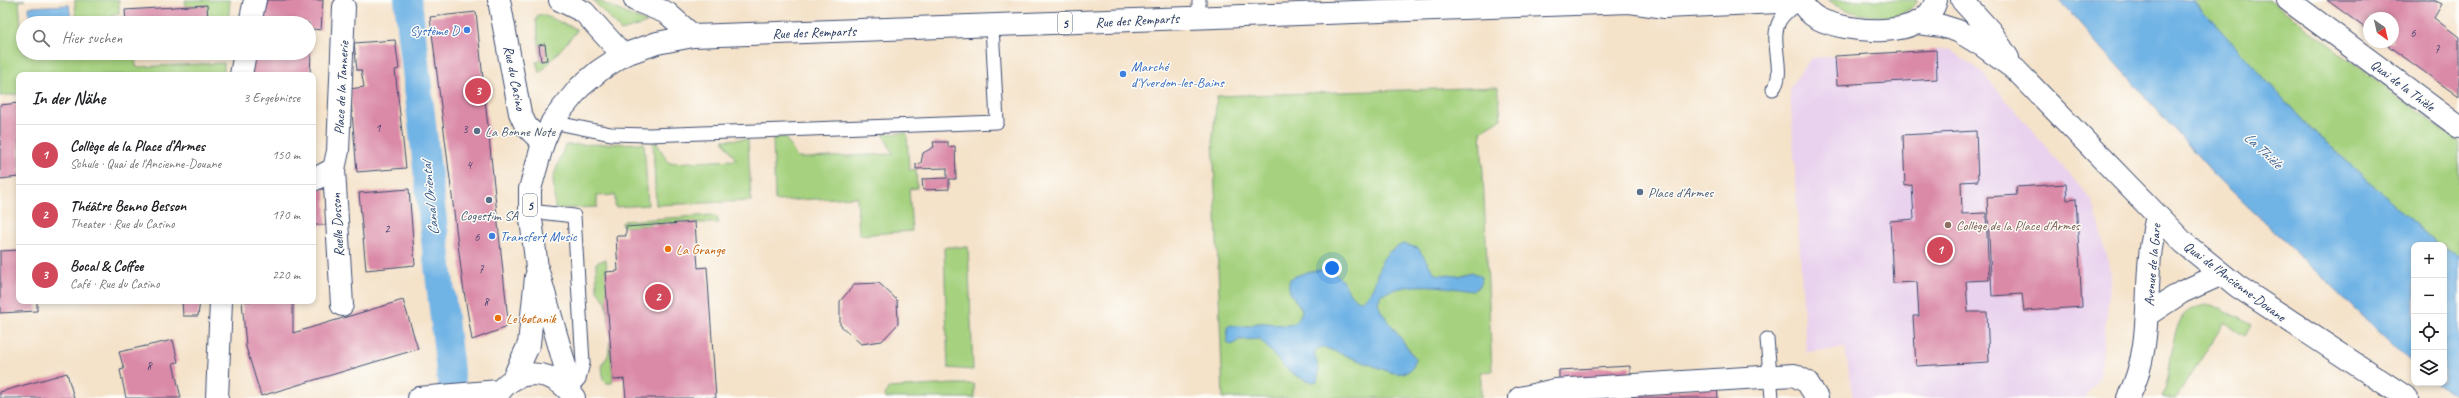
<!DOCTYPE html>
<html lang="de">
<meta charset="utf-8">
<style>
:root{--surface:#fff;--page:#f2f2f2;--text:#202124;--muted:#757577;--line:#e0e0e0;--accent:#d1495b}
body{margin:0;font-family:Caveat,sans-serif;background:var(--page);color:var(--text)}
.controls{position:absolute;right:12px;bottom:12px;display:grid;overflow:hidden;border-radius:8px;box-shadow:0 2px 6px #0003}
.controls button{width:36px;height:36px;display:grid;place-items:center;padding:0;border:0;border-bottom:1px solid var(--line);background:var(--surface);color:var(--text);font:20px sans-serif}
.compass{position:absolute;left:2363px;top:12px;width:36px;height:36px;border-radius:50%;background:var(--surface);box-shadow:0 2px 6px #0003;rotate:146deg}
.you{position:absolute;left:1332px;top:268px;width:14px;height:14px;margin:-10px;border:3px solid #fff;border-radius:50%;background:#1a73e8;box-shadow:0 0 0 6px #1a73e833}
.badge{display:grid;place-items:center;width:26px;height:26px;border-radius:50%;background:var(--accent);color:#fff;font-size:13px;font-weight:700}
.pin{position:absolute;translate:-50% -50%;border:2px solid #fff;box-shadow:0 1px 4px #0006}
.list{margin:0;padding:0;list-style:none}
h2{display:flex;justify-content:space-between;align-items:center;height:52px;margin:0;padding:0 16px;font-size:17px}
h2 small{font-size:13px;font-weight:400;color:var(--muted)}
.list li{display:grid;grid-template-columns:26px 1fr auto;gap:12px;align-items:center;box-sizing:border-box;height:60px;padding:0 16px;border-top:1px solid var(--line)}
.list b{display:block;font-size:15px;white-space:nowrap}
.list p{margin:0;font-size:13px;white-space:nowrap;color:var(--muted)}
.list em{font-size:13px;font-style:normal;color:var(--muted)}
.icon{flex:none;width:22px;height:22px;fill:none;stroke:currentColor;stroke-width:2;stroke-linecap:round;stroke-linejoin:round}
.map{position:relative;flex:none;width:2459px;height:398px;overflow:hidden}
.search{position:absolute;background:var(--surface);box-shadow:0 2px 6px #0003;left:16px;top:16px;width:300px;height:44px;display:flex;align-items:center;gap:10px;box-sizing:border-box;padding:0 14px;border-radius:22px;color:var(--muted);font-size:15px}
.panel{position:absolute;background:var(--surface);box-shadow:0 2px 6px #0003;left:16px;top:72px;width:300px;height:232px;border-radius:8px}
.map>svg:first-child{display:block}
.built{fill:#e9d2ee}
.green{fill:#a6d27f;stroke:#60806e}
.water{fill:#70b3e5;stroke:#4671a2}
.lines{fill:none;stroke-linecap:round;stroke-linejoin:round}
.canal{stroke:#70b3e5;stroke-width:28}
.building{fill:#da89a7}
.lane-casing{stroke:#3c4a6e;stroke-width:15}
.street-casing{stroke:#3c4a6e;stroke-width:24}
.primary-casing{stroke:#3c4a6e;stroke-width:24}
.lane{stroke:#fff;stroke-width:13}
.street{stroke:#fff;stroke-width:22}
.primary{stroke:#fff;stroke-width:22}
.shop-dot{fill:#3f7fe0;stroke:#fdfcf7;stroke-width:1.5}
.service-dot{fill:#5c6f8a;stroke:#fdfcf7;stroke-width:1.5}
.education-dot{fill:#8d6e63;stroke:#fdfcf7;stroke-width:1.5}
.food-dot{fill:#e8710a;stroke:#fdfcf7;stroke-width:1.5}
.labels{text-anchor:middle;stroke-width:3;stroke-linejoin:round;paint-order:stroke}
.number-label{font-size:12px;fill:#4b4670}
.shield{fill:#fdfcf7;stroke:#5f6c8c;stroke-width:1}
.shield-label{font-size:13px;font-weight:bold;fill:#1b2f5e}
.street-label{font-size:14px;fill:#1b2f5e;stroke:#fdfcf7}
.shop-label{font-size:14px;fill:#366cbe;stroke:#fdfcf7;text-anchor:start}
.service-label{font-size:14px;fill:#4e5e75;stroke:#fdfcf7;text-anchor:start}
.education-label{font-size:14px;fill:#785e54;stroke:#fdfcf7;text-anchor:start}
.food-label{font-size:14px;fill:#c56008;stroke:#fdfcf7;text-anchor:start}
.water-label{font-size:15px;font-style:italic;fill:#395d8d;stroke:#fdfcf7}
</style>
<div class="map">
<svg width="2459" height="398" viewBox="0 0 2459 398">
<rect width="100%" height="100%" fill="#fdfcf7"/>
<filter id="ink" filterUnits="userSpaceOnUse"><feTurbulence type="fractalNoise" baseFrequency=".025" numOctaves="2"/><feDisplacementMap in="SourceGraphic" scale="8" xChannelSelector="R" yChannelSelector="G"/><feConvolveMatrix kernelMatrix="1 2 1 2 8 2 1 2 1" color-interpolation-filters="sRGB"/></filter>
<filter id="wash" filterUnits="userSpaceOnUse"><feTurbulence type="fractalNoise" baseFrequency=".012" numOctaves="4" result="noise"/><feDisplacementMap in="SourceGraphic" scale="16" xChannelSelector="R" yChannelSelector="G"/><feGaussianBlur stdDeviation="0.9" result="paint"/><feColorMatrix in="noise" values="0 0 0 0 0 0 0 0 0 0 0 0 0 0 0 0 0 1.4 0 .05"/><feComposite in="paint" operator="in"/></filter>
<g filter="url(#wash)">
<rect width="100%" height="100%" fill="#f4e2c9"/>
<path class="built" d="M1950 49 1983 73 2093 202 2111 275 2100 376 2084 398H1853L1845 348 1806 352 1790 88 1811 58Z"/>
<path class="green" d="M0 0H25L19 1 23 53H148L135 56 136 67 224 63V75H19V94L0 96Z
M75 0H119V14L113 15V19L76 21Z
M185 0H230L228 23H208L185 7Z
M593 0 599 1 647 23 621 31Z
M1827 0H1917C1904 28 1846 15 1827 0Z
M2193 0H2270L2459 143V256L2444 249V245H2438L2306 124Z
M538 15H543L576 29V32L540 73 536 62 541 61 536 20Z
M1498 87 1501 119 1481 131 1492 371 1481 372V398H1223L1213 136 1217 96Z
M907 133 909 170 916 169 917 188 909 189 912 231 859 235 857 197 775 201 773 138 785 137 797 158H808L893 154 883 134Z
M748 139 751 201 656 205 653 142H656L669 163 736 160 723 140Z
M644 143 648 205 615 207V195L597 196V207L555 209 553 178 565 145Z
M711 215 717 217 719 223H686L685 221H677V224H672V222H664V224L659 225 658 222 650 223V225L626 227 621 224 624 221Z
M949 247H968L973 370 948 368 944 248Z
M606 259 609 322 606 302 597 290 596 263Z
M2205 305 2220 308 2251 325 2245 336 2224 323 2176 398H2162C2172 375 2170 334 2183 316 2188 309 2198 307 2205 305Z
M610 341 613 380 612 383H606L603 380 602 364 608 356Z
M953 384H974L975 398H884L888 388Z"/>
<path class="water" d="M2059 0H2193L2306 124 2438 245H2414V365L2214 174Z
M69 5 71 20 30 23 29 7Z
M1403 244 1418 248 1435 274 1458 276 1472 272 1481 277 1480 286 1472 291C1440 286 1413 281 1381 294L1378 303 1381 311 1415 358C1415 373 1402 375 1390 372L1323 347 1318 348 1314 353 1319 371 1317 382C1290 380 1277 358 1260 339L1239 340 1232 345 1227 343 1228 325C1234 325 1241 327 1247 326 1251 326 1255 323 1259 323 1274 321 1297 335 1302 310 1296 299 1285 292 1290 279 1303 272 1328 264 1340 278 1348 286 1348 296 1359 301 1379 294 1374 267 1387 254 1391 250 1397 247 1403 244Z
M2444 249 2459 256V398L2436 383H2444Z"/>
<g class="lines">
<path class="canal" d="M408 0 453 398"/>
</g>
<g id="blocks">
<path class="building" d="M267 0H323L321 30 312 29 310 75H250L254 53H309V23H260Z
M2327 0H2434L2442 4 2434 18 2459 37V97L2383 42H2393V18H2369V31Z
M207 5 208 23H126L125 10Z
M476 12 508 320 507 326 502 329 472 340 463 285 430 17Z
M395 40 399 69 395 70 406 168 357 172 350 89 364 87 361 70H357L354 43Z
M545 44 547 60 541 61 539 45Z
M1936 50 1937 79 1837 85 1835 56Z
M148 53H183V54L148 56Z
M19 103V177L0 179V105Z
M1976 131 1978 181 1961 182 1962 214 1986 213 1989 280 1966 281 1968 312H1987L1989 362 1916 366 1913 316H1919L1917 282 1893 283 1890 221 1914 219 1912 185 1905 186 1903 135Z
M933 142H948V147L955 146 956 179H949V189L923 190 922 179 947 178V168L916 169V164L921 163 923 153 934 147Z
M2066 184 2067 200 2076 199 2082 307 2024 311 2022 294 1992 296 1987 197 2017 195 2016 187Z
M325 189 326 225H313V190Z
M409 189 415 265 366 270 359 193Z
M695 222 698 268 707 267 716 398H626L624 379 613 380 605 272 618 271 616 236H626V227Z
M19 250V301H37V311L0 313V251Z
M879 283 897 300 898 324 882 341 861 344 840 325V301L855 284Z
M403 300 418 349 261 396 246 347 242 301H293V333Z
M182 301H200L198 316H183Z
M173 340 178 362 173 363 181 398H126L120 370 124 369 119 352Z
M1630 366V377L1559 381V370Z
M67 373 74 398H0V392Z
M1717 386 1718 398H1601Z"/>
</g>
</g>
<g filter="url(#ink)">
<use href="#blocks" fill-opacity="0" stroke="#3c4a6e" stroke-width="1"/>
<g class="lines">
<defs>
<path id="lane" d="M1199 0V16
M1773 89C1787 73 1768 40 1780 20 1784 13 1794 6 1801 1
M552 122 611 134 649 135 997 122 992 26
M530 211 574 216 583 363 579 379 569 390
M1767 339 1772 398"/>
<path id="street" d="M499 0 520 113 526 126 543 143
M560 0 584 12 623 55
M635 0 667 13 693 36
M1962 0 1991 32 2008 58
M2288 0 2459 127
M250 23 255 0
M1918 23 1942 26 1958 31 1983 46 2016 70 2184 243 2237 286 2407 398
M241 75 245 53
M313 180 334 169
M342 305 334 169 338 151 344 7
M2147 315 2182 292 2222 274
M217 398 221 301
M1520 398 1555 390 1794 375 1807 382 1817 398
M2128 398C2149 358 2146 312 2149 268 2150 251 2153 233 2157 216"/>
<path id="primary" d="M1800 0C1804 7 1810 14 1817 18 1845 33 1927 41 1936 0
M513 379 529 344 536 277
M561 382 565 366 537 268 530 211V189L543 143 552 122 562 109 580 87 599 71 623 55 657 43 693 36 1630 2 1665 7 1801 1
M419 398 499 391
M496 398C513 365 556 368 574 398"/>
</defs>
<use href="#lane" class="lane-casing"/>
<use href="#street" class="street-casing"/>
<use href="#primary" class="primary-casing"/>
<use href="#lane" class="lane"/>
<use href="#street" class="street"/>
<use href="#primary" class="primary"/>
</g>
</g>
<g class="shop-dot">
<circle cx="467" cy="30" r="4"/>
<circle cx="1123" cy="74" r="4"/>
<circle cx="492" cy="236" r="4"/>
</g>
<g class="service-dot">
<circle cx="477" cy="131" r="4"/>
<circle cx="1640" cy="192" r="4"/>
<circle cx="489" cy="200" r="4"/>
</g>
<circle class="education-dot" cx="1948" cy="225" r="4"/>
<g class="food-dot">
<circle cx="668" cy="249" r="4"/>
<circle cx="498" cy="318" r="4"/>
</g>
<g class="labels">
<g class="number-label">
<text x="2413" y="37">6</text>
<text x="2437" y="53">7</text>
<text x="378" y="132">1</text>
<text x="465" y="133">3</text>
<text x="469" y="169">4</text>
<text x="387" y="233">2</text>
<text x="477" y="241">6</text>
<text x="481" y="273">7</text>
<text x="486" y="306">8</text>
<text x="149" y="370">8</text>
</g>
<g class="shield">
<rect x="1058" y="12" width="14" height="22" rx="3"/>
<rect x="523" y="194" width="14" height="22" rx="3"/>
</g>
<g class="shield-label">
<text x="1065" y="28">5</text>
<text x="530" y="210">5</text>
</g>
<g class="street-label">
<text transform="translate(1137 20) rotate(-3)" y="5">Rue des Remparts</text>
<text transform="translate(814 32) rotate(-2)" y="5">Rue des Remparts</text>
<text transform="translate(515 78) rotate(79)" y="5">Rue du Casino</text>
<text transform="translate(2403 85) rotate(37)" y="5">Quai de la Thièle</text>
<text transform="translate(341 88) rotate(-87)" y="5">Place de la Tannerie</text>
<text transform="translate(337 225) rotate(-93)" y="5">Ruelle Dosson</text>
<text transform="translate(2152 265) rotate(-85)" y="5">Avenue de la Gare</text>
<text transform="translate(2235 281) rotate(37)" y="5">Quai de l'Ancienne-Douane</text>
</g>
<g class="shop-label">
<text x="459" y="35" text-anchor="end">Système D</text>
<text x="1131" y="71">Marché<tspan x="1131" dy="16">d'Yverdon-les-Bains</tspan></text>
<text x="500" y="241">Transfert Music</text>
</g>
<g class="service-label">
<text x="485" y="136">La Bonne Note</text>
<text x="1648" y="197">Place d'Armes</text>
<text x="489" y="220" text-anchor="middle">Cogestim SA</text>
</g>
<g class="education-label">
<text x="1956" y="230">Collège de la Place d'Armes</text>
</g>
<g class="food-label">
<text x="676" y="254">La Grange</text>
<text x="506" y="323">Le bøtanik</text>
</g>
<g class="water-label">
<text transform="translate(2263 150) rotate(43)" y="5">La Thièle</text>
<text transform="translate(430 199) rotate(-96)" y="5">Canal Oriental</text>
</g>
</g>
</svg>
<div class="controls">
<button>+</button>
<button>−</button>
<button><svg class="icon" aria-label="locate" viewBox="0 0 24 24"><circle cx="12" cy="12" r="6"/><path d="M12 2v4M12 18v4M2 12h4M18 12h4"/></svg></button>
<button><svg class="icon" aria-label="layers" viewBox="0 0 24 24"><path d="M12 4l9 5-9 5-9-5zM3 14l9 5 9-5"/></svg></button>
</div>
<svg class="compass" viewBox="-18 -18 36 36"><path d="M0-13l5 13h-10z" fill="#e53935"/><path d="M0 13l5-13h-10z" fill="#757577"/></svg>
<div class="you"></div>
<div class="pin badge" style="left:1940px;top:250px">1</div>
<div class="pin badge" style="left:658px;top:297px">2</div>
<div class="pin badge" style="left:478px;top:91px">3</div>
<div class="search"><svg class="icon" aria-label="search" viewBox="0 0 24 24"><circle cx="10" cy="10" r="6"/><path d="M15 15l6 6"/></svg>Hier suchen</div>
<section class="panel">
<h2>In der Nähe<small>3 Ergebnisse</small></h2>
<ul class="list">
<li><span class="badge">1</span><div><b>Collège de la Place d’Armes</b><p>Schule · Quai de l'Ancienne-Douane</p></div><em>150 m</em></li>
<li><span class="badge">2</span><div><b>Théâtre Benno Besson</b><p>Theater · Rue du Casino</p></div><em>170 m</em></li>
<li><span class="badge">3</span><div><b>Bocal &amp; Coffee</b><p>Café · Rue du Casino</p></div><em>220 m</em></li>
</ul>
</section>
</div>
